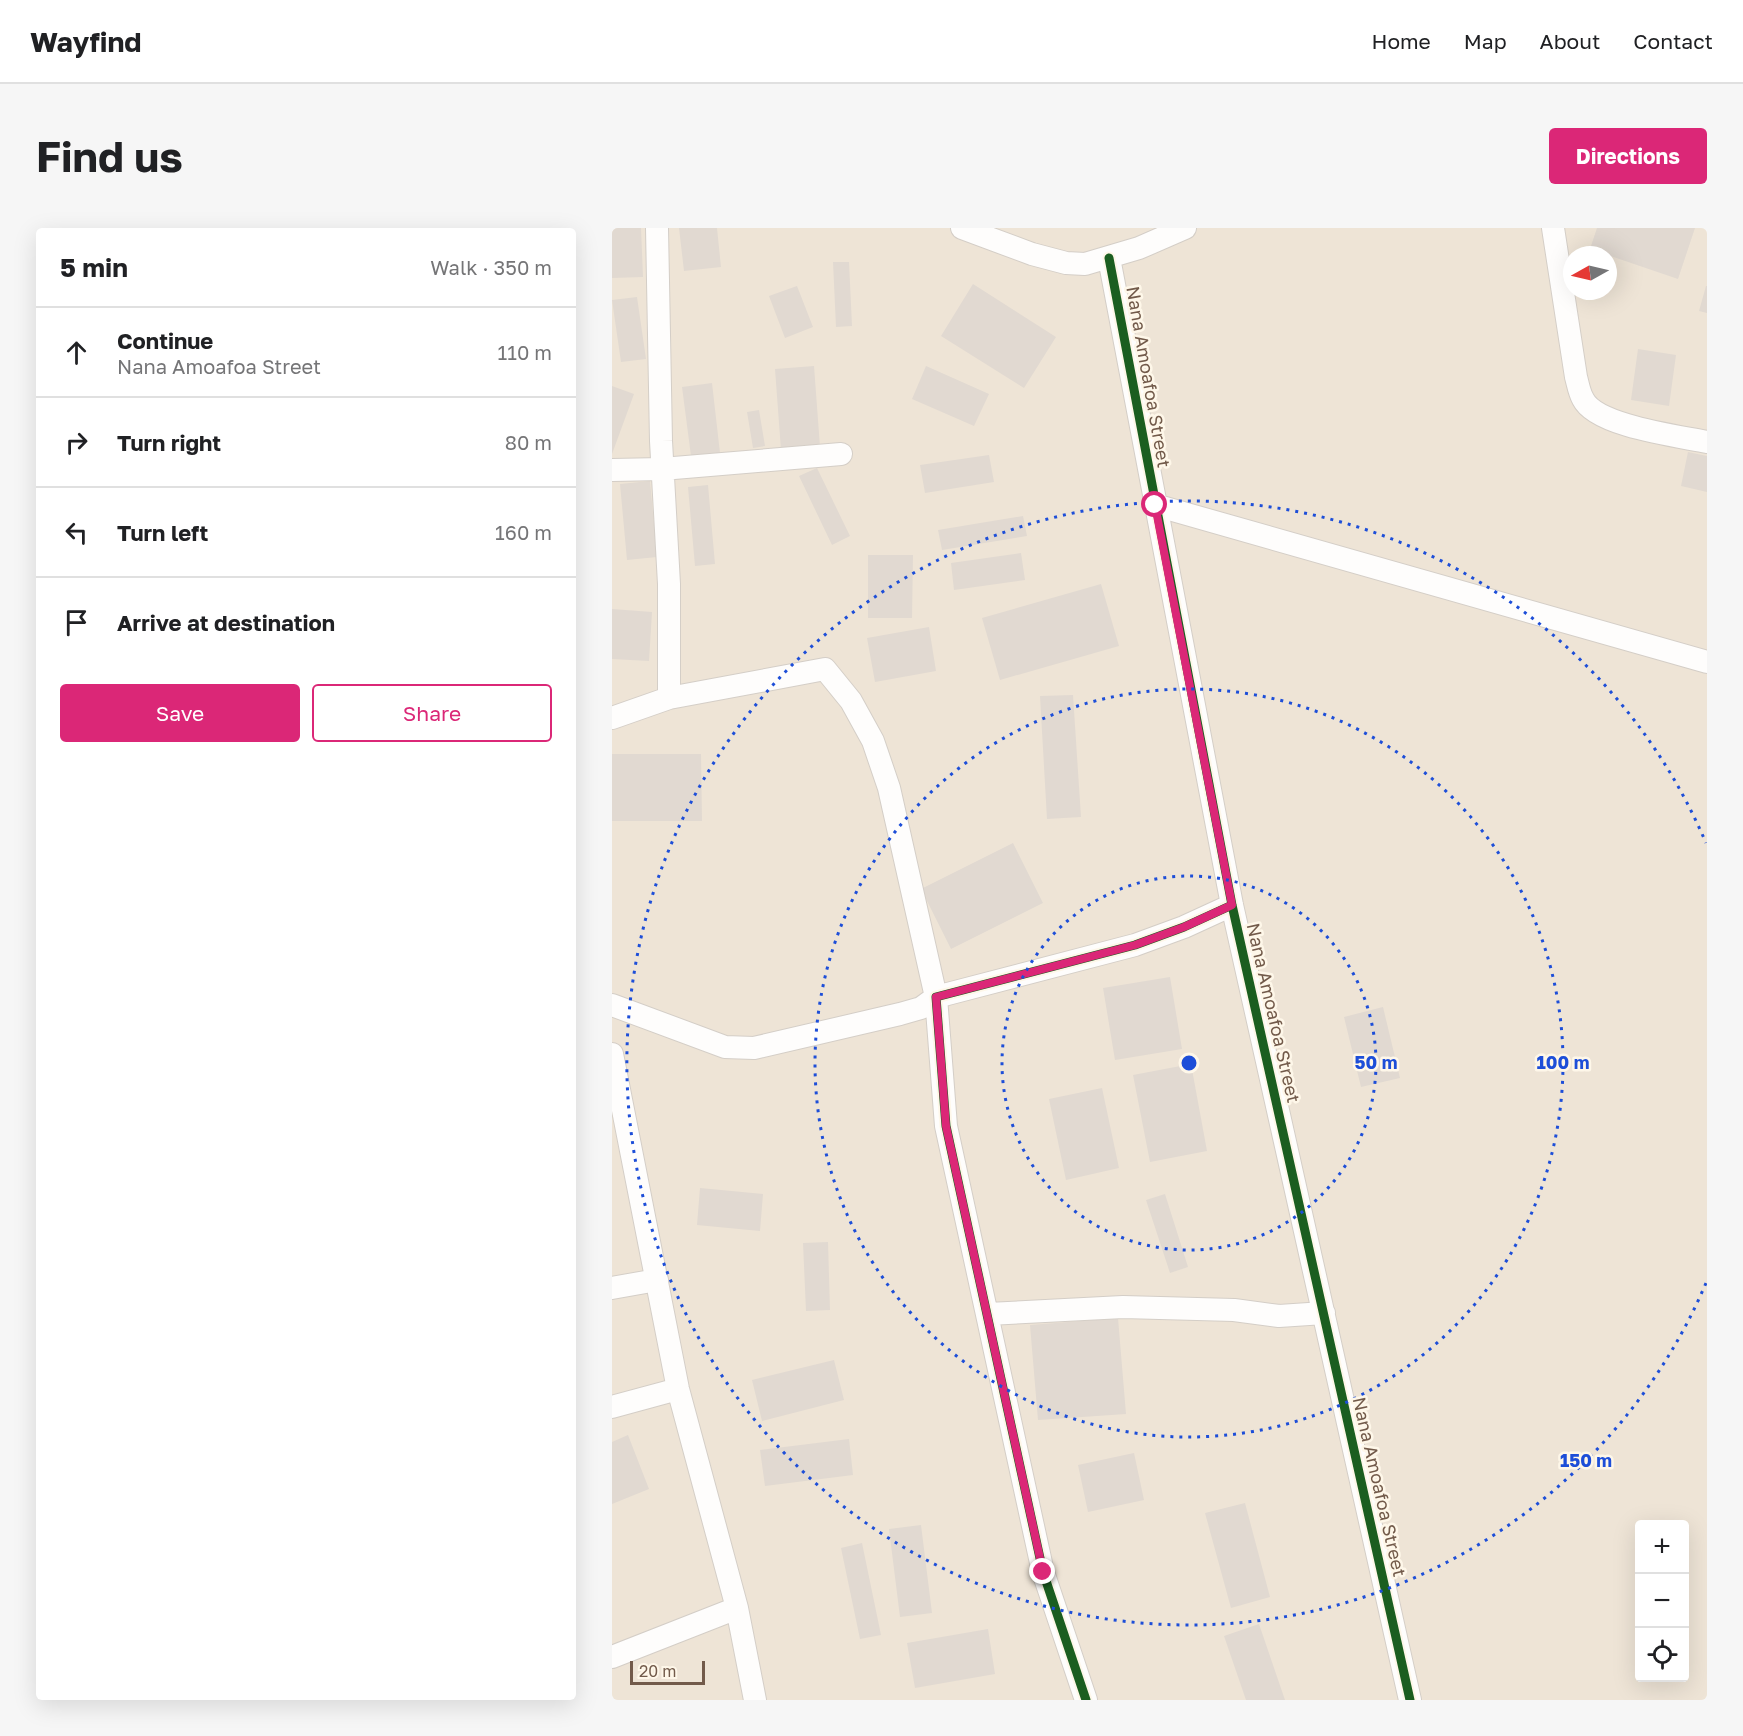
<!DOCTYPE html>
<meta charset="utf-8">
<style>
:root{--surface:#fff;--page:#f6f6f6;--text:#202124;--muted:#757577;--line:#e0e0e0;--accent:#db2777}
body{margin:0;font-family:"Golos Text",sans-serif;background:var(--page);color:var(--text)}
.controls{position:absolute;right:18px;bottom:18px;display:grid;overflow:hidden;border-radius:6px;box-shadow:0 6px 24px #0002}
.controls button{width:54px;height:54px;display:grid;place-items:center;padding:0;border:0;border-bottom:2px solid var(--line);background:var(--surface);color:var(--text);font:30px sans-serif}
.compass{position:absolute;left:951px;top:18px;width:54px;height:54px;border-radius:50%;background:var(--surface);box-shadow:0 6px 24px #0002;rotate:262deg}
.scale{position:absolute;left:18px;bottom:15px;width:75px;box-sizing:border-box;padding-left:6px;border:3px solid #725a4a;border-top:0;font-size:16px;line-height:21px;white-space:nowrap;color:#725a4a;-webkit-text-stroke:4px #fef7e9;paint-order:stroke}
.stop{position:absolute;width:18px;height:18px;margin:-14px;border:4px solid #db2777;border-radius:50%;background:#fff}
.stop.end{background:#db2777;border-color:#fff;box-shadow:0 2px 6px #0008}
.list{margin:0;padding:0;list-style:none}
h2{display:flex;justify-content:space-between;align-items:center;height:78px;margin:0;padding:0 24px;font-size:26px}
h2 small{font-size:20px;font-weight:400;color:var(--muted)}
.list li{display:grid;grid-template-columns:39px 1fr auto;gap:18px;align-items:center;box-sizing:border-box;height:90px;padding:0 24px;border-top:2px solid var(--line)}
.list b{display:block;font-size:22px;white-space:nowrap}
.list p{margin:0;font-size:20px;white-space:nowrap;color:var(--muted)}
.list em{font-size:20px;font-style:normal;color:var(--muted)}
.actions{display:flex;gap:12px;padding:18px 24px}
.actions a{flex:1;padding:14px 0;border:2px solid var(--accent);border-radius:6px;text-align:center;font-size:21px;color:var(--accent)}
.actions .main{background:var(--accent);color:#fff}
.icon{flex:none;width:33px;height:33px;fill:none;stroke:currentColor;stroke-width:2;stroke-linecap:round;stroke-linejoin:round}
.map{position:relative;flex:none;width:1095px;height:1472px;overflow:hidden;border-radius:6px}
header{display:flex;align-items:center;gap:36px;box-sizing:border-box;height:84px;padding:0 30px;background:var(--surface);border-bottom:2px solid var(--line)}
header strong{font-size:28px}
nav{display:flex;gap:33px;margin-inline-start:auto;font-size:21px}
.intro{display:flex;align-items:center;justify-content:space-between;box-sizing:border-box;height:144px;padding:0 36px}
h1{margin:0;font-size:42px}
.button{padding:15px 27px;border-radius:6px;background:var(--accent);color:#fff;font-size:21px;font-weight:700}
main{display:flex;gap:36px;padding:0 36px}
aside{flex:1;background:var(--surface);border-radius:6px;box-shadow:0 6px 24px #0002}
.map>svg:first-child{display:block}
.residential{fill:#eee4d6;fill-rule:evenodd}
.building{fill:#e1d9d1}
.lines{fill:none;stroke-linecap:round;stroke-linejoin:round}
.street-casing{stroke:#d4cec7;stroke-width:24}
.street{stroke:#fefdfc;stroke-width:22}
.cycleway-casing{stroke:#fef7e9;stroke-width:13}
.cycleway{stroke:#1b5e20;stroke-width:9}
.route{stroke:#db2777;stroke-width:8}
.ring{fill:none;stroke:#1d4ed8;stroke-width:3;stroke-dasharray:3 6}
.labels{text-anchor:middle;stroke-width:5;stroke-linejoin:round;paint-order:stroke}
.street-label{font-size:18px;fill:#725a4a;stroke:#fef7e9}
.centre{fill:#1d4ed8;stroke:#fef7e9;stroke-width:3}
.ring-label{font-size:18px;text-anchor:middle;font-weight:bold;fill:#1d4ed8;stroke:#fef7e9;stroke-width:5;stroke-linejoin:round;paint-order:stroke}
</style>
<header>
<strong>Wayfind</strong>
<nav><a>Home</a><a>Map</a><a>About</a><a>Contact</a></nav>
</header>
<div class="intro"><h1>Find us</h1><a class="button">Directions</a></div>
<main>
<aside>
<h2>5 min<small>Walk · 350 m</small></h2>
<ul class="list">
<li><svg class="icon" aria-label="ahead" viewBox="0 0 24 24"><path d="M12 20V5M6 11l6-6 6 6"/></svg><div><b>Continue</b><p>Nana Amoafoa Street</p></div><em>110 m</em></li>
<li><svg class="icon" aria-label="right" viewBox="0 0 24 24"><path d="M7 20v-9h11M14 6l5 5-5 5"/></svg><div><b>Turn right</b></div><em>80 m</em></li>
<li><svg class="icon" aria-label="left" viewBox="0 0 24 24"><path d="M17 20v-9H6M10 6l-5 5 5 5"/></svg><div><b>Turn left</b></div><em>160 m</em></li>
<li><svg class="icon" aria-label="arrive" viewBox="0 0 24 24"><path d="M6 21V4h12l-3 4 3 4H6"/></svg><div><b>Arrive at destination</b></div></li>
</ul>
<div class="actions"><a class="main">Save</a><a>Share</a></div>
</aside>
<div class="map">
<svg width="1095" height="1472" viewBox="0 0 1095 1472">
<rect width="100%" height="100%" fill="#f5f1e9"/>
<path class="residential" d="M0 0H1095V1472H0ZM960 27H996V63H960ZM1028 1296H1072V1450H1028Z"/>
<path class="building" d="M0 0H29L31 49 0 50Z
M67 0H105L109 39 72 43Z
M985 0H1083L1066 51 978 21Z
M221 34H237L240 98 224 99Z
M361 56 444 109 412 160 329 108Z
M185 58 201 99 173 110 157 68Z
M1094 58H1095V85L1087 83Z
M25 69 34 131 9 134 0 72Z
M1026 121 1064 127 1057 178 1019 172Z
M202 138 208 219 169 222 163 141Z
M314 138 377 166 362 198 300 171Z
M100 155 108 225 79 228 70 159Z
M0 158 22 166 0 226Z
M147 182 153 218 141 220 135 184Z
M1076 224 1095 228V264L1069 258Z
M377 227 382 254 313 265 308 237Z
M205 240 238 308 220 317 187 248Z
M38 253 45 329 15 332 8 256Z
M96 257 103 336 83 338 76 259Z
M411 288 415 308 330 322 326 302Z
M409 325 413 352 342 362 339 335Z
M256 327H301L300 390H256Z
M489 356 507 418 388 452 370 390Z
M0 381 40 384 37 433 0 431Z
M317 399 324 443 263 454 255 410Z
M461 467 469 589 435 591 428 468Z
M0 526H89L90 593H0Z
M401 615 431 675 339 721 309 661Z
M558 749 570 821 503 832 491 760Z
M771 779 788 850 749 859 732 789Z
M579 836 595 923 538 934 521 847Z
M490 860 507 940 454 952 437 871Z
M88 960 151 966 148 1003 85 997Z
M553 966 576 1039 558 1045 534 972Z
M216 1014 218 1082 194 1083 191 1015Z
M506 1090 514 1186 426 1192 418 1097Z
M222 1132 232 1172 150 1193 140 1152Z
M16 1207 37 1261 0 1276V1214Z
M237 1211 241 1247 153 1258 148 1222Z
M522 1225 532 1272 476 1284 466 1237Z
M633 1275 658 1369 619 1380 593 1285Z
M309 1297 320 1385 288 1389 277 1301Z
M250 1315 269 1407 248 1411 229 1320Z
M647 1396 673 1472H634L612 1408Z
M376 1401 383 1446 303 1460 295 1415Z"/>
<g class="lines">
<defs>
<path id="street" d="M45 0 49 213 57 356V470
M350 0 420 26 454 35 473 36 527 20 573 0
M941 0 964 149C966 156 967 164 971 171 984 198 1066 208 1095 214
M497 30 620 677 798 1472
M0 242 50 241 229 226
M543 277 1095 434
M0 490 57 470 213 441 239 473 261 513 277 560 324 769 309 780 288 786 142 820 113 819 0 777
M0 826 66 1161 125 1380 143 1472
M0 1060 45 1052
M376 1086 511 1079 622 1082 667 1088 712 1085
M0 1179 66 1161
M0 1429 125 1380
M474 1472 431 1344 334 898 324 769 523 717 572 699 620 677"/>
</defs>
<use href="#street" class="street-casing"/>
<use href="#street" class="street"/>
<defs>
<path id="cycleway" d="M497 30 620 677 798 1472
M474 1472 431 1344 334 898 324 769 523 717 572 699 620 677"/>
</defs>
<use href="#cycleway" class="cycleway-casing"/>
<use href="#cycleway" class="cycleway"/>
</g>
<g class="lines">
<path class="route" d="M431 1344 334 898 324 769 523 717 572 699 620 677 543 277"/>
</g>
<g class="ring">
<circle cx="577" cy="835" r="187"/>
<circle cx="577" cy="835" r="374"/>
<path d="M1094 1055A562 562 0 1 1 1094 615"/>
</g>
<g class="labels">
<g class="street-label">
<text transform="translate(536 149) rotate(80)" y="6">Nana Amoafoa Street</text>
<text transform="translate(661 785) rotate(77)" y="6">Nana Amoafoa Street</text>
<text transform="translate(767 1259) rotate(77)" y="6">Nana Amoafoa Street</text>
</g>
</g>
<circle cx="577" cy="835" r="9" class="centre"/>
<g class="ring-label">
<text x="764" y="841">50 m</text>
<text x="951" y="841">100 m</text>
<text x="974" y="1239">150 m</text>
</g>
</svg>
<div class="controls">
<button>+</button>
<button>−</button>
<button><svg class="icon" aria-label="locate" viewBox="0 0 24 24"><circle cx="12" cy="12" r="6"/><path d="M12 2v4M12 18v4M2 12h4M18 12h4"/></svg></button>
</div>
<svg class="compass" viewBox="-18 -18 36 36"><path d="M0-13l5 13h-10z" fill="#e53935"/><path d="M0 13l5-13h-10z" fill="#757577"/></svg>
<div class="scale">20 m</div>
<div class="stop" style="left:543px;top:277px"></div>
<div class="stop end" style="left:431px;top:1344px"></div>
</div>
</main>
